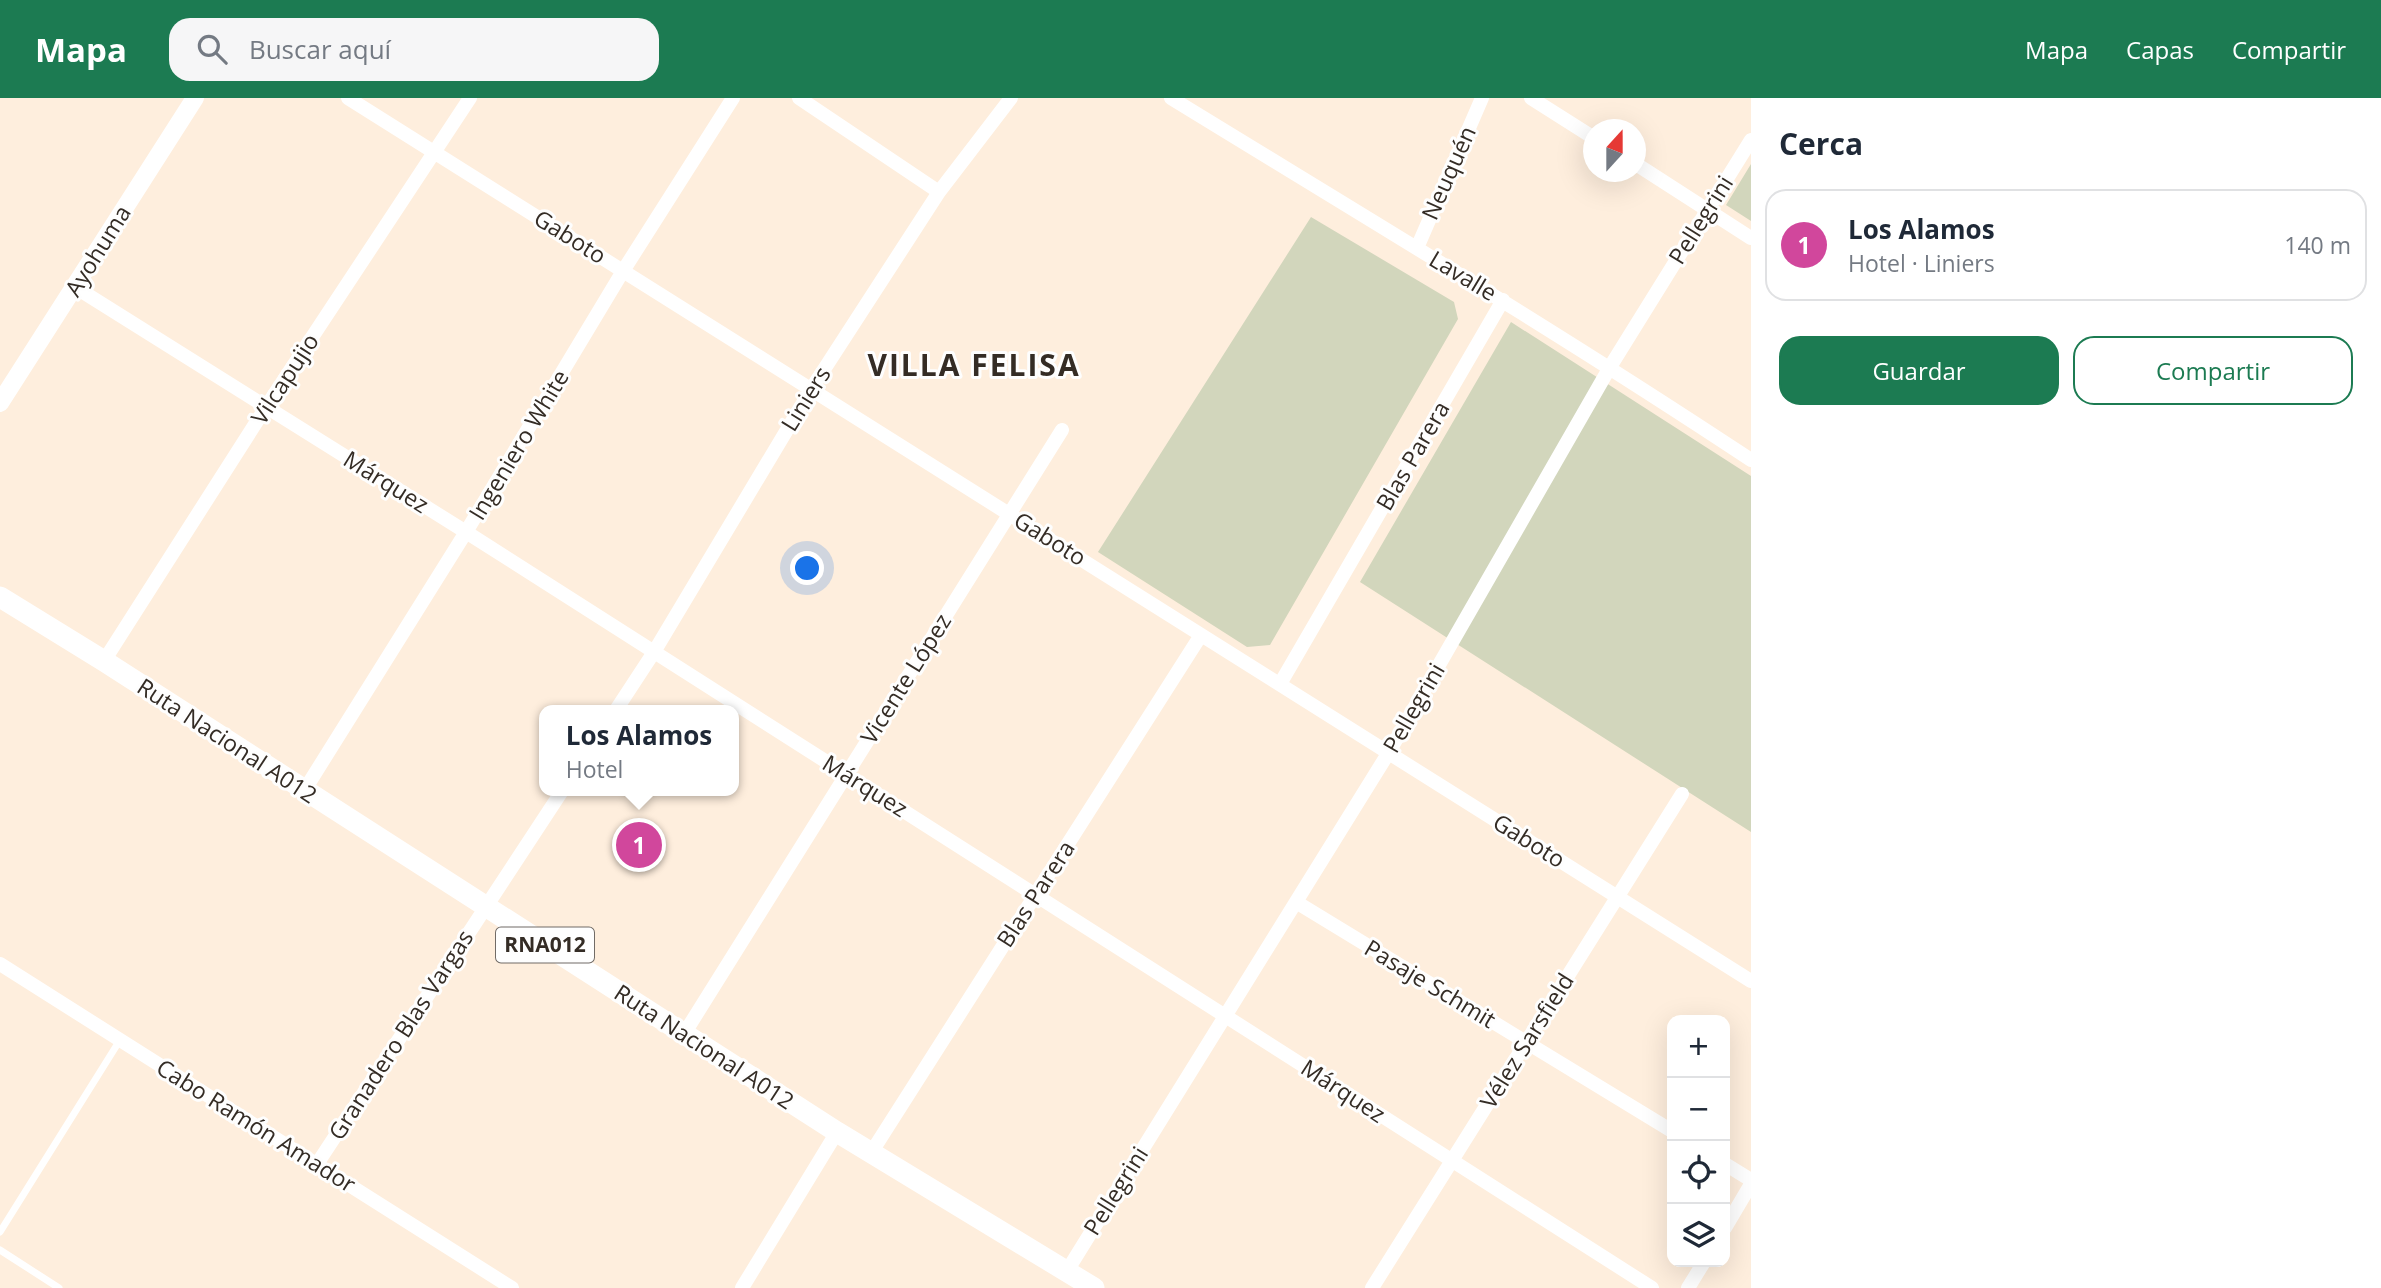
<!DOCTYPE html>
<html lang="es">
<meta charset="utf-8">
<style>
:root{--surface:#fff;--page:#f6f6f7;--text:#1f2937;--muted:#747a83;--line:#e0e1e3;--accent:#1c7b52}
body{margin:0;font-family:"Open Sans",sans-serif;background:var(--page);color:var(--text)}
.controls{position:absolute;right:21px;bottom:21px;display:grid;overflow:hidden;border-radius:14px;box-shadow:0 7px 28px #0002}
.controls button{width:63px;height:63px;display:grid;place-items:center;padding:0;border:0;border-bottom:2px solid var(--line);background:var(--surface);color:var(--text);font:35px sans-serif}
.compass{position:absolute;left:1583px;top:21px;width:63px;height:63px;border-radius:50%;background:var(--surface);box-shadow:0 7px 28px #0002;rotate:21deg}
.you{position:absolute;left:808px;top:471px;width:24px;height:24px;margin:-18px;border:5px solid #fff;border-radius:50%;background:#1a73e8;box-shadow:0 0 0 10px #1a73e833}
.badge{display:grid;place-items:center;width:46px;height:46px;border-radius:50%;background:var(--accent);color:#fff;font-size:23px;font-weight:700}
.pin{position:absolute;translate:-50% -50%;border:4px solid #fff;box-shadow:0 2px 7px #0006}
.popup{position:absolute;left:539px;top:607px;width:200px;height:91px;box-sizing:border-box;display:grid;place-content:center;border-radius:14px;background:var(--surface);filter:drop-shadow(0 2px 5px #0005);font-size:23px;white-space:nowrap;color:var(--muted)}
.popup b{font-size:26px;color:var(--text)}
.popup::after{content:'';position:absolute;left:50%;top:100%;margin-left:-14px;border:14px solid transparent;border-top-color:var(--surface)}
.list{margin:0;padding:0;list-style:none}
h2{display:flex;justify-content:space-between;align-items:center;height:91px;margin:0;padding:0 28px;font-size:30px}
h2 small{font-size:23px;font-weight:400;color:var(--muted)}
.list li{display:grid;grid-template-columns:46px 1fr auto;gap:21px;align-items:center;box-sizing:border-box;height:112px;margin:0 14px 14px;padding:0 14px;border:2px solid var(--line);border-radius:21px}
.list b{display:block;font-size:26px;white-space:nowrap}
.list p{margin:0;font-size:23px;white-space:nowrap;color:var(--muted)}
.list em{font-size:23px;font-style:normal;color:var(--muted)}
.actions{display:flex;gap:14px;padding:21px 28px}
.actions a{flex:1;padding:16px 0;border:2px solid var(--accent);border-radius:21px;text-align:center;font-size:24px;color:var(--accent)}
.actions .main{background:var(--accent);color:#fff}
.icon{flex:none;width:38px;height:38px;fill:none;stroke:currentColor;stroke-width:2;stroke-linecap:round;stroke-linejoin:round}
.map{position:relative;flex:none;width:1751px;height:1190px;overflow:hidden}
header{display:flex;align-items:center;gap:42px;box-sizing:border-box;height:98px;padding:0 35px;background:var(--accent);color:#fff}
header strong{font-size:33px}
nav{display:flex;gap:38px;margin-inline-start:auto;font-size:24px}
.search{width:490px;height:63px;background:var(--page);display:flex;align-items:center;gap:18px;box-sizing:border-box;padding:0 24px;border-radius:21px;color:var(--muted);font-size:26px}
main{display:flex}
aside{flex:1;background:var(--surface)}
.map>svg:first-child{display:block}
.green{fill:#d2d6bc}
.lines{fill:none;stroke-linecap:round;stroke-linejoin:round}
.service{stroke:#fff;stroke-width:7}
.minor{stroke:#fff;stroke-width:14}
.tertiary{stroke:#fff;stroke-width:18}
.primary{stroke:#fff;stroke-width:21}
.labels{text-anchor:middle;stroke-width:6;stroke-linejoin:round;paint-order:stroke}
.shield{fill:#fefefe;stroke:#716b66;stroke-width:2}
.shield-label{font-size:21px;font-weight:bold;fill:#342c25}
.street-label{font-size:23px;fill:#342c25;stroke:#fefefe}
.district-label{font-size:30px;font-weight:bold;letter-spacing:2px;fill:#342c25;stroke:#fefefe}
</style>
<header>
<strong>Mapa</strong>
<div class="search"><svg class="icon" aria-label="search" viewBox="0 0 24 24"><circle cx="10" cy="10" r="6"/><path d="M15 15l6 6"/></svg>Buscar aquí</div>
<nav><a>Mapa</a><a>Capas</a><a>Compartir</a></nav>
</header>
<main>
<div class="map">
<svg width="1751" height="1190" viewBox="0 0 1751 1190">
<rect width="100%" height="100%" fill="#feeedd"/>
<path class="green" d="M1751 66V123L1726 107Z
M1311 119 1454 204 1458 221 1270 547 1247 549 1098 454Z
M1511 224 1751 378V734L1360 484Z"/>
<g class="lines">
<path class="service" d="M0 1134 120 942
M0 1152 59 1190"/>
<path class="minor" d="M348 0 1751 883
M799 0 939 94
M1171 0C1365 119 1561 236 1751 362
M1531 0 1594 40
M1636 66 1751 140
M1417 150 1482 0
M75 189 466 434 1652 1190
M104 563 266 309 470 0
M1280 586 1503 202
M616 612 654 554 812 290 939 94 1011 0
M304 693 466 434 623 173 733 0
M1296 804 1672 1033
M0 866 512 1190
M684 936 1062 332
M871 1055 1201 537
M317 1066 562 693
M1725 1066 1751 1082
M1725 1130 1751 1086
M1067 1173 1389 654 1610 269 1751 42
M742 1190 837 1034
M1372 1190 1682 696
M1688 1190 1704 1164"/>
<path class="tertiary" d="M0 305 195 0"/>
<path class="primary" d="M0 499 104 563 837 1034 1094 1190"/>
</g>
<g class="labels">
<rect class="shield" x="496" y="829.5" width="98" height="35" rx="5"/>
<g class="shield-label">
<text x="545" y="854">RNA012</text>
</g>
<g class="street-label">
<text transform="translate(1449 75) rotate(-66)" y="8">Neuquén</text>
<text transform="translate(1701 122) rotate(-58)" y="8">Pellegrini</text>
<text transform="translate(570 139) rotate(32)" y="8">Gaboto</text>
<text transform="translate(98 153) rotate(-58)" y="8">Ayohuma</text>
<text transform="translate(1463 178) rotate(31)" y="8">Lavalle</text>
<text transform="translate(285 281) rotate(-57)" y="8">Vilcapujio</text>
<text transform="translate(806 301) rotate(-58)" y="8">Liniers</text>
<text transform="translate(519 347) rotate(-59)" y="8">Ingeniero White</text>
<text transform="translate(1413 358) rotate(-60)" y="8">Blas Parera</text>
<text transform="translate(386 384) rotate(32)" y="8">Márquez</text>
<text transform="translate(1050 441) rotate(32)" y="8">Gaboto</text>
<text transform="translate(906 581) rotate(-58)" y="8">Vicente López</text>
<text transform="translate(1414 610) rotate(-60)" y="8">Pellegrini</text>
<text transform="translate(227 643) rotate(33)" y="8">Ruta Nacional A012</text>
<text transform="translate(865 688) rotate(32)" y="8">Márquez</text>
<text transform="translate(1529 743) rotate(32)" y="8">Gaboto</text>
<text transform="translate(1036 796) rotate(-57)" y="8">Blas Parera</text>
<text transform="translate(1430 886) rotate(31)" y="8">Pasaje Schmit</text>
<text transform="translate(401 937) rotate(-57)" y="8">Granadero Blas Vargas</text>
<text transform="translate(1527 943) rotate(-58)" y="8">Vélez Sarsfield</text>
<text transform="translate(704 949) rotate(33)" y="8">Ruta Nacional A012</text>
<text transform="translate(1343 993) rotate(33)" y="8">Márquez</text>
<text transform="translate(256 1028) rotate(32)" y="8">Cabo Ramón Amador</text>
<text transform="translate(1116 1093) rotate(-58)" y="8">Pellegrini</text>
</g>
<g class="district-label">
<text x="974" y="278">VILLA FELISA</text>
</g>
</g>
</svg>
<div class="controls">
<button>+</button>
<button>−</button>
<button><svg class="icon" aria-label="locate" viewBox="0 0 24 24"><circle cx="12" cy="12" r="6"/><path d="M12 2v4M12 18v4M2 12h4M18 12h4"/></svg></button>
<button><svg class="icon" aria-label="layers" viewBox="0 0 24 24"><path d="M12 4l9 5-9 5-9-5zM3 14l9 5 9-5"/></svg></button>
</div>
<svg class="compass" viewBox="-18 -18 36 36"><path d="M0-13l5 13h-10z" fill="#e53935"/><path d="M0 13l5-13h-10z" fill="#747a83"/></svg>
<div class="you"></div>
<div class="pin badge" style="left:639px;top:747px;background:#d1479c">1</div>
<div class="popup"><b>Los Alamos</b>Hotel</div>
</div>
<aside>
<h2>Cerca<small></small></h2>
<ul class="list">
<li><span class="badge" style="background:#d1479c">1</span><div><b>Los Alamos</b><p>Hotel · Liniers</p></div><em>140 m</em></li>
</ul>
<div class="actions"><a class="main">Guardar</a><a>Compartir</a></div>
</aside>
</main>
